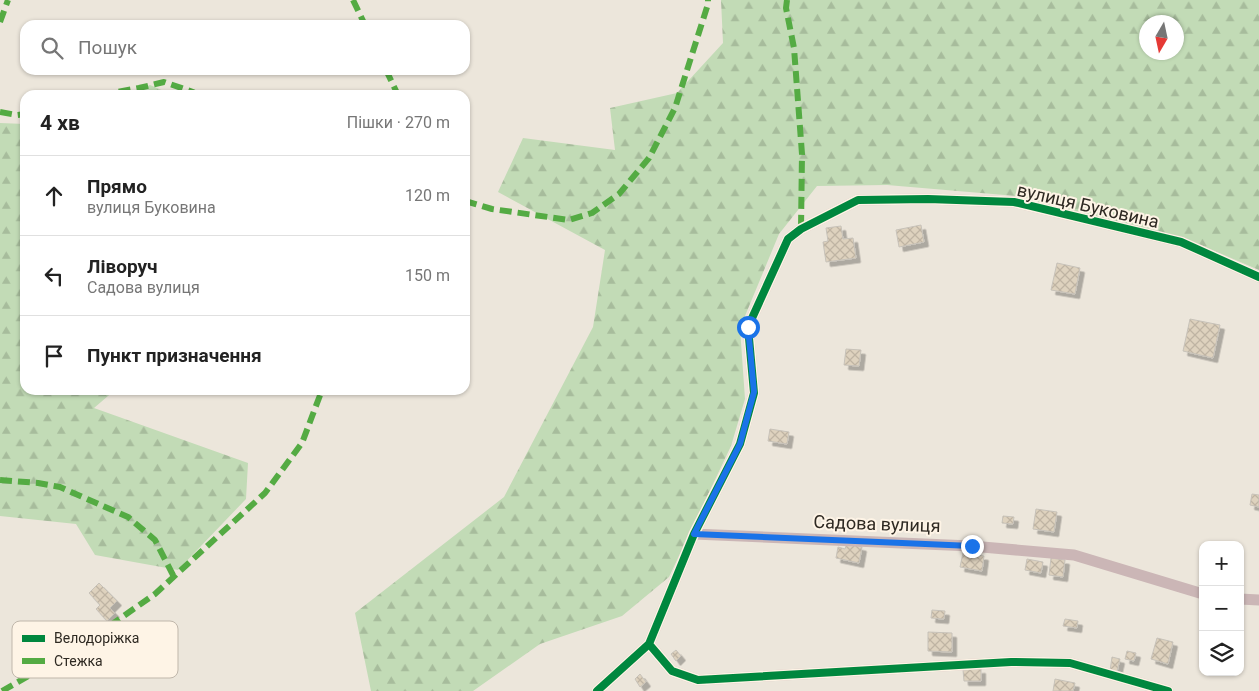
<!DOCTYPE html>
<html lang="uk">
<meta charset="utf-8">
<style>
:root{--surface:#fff;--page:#f6f6f6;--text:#222;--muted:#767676;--line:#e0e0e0}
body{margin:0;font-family:Roboto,sans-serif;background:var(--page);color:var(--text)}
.controls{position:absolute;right:15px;bottom:15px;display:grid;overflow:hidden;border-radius:10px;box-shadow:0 1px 4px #0004}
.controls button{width:45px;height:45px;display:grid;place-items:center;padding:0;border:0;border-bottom:1px solid var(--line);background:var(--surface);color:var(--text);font:25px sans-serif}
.compass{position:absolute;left:1139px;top:15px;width:45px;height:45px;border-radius:50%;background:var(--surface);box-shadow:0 1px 4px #0004;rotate:189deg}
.stop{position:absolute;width:15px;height:15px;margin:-11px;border:4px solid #1a73e8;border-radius:50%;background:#fff}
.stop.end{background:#1a73e8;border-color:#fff;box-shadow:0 1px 5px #0008}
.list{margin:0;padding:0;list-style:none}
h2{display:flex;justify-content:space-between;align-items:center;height:65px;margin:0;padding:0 20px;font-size:21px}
h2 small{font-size:16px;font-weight:400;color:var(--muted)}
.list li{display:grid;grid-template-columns:32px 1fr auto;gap:15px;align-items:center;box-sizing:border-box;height:80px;padding:0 20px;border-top:1px solid var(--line)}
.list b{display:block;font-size:19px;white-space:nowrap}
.list p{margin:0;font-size:16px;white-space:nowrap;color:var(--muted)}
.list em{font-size:16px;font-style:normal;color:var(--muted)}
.icon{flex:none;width:28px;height:28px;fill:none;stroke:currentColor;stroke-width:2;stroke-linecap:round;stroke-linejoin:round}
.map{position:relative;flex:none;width:1259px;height:691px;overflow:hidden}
.search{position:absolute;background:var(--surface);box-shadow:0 1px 4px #0004;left:20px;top:20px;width:450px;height:55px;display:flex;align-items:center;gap:12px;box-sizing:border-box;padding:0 18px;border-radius:15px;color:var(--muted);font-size:19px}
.panel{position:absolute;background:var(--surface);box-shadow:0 1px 4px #0004;left:20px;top:90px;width:450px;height:305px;border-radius:15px}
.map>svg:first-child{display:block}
.forest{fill:url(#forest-firs);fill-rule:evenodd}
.building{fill:url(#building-cross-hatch);stroke:#c7c2b9;filter:url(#shadow)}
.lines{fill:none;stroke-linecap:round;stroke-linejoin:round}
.street{stroke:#cbb6b6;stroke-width:11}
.quiet{stroke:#54ab43;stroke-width:6;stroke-dasharray:12 6;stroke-linecap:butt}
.cycleway-casing{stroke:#fef4e6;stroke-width:11}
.cycleway{stroke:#00873e;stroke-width:8}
.route{stroke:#1a73e8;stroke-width:6}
.labels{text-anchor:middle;stroke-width:4;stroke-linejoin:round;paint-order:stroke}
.street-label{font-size:18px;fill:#2e2922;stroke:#fef4e6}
.key{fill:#fef4e6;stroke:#c0b7ab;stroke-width:1}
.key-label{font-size:14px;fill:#2e2922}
</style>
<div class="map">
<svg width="1259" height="691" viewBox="0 0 1259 691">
<defs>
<pattern id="forest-firs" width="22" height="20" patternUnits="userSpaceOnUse" patternTransform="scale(1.25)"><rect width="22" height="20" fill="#c2dbb6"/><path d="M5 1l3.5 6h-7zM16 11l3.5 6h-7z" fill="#a7bc9c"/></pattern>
<pattern id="building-cross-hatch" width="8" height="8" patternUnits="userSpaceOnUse" patternTransform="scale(1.25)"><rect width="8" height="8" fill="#ded2be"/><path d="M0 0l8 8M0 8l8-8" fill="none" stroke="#bfb4a3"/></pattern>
<filter id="shadow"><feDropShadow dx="4.5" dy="4.5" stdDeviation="0" flood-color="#0004"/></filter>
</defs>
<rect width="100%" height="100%" fill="#ece6db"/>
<path class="forest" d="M721 0H1259V270L1184 238 1016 196 887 185 817 186 779 234 740 328 745 399 731 446 669 577 622 616 540 644 473 691H371L355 613 504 497 593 327 605 250 498 192 523 138 615 150 610 108 677 93 723 43ZM1146 22H1176V52H1146Z
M150 85 173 95H123Z
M0 123 25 124V390H115L94 408 248 463 246 499 178 570 95 555 76 524 0 516Z"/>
<path class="building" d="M921 225 924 242 899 247 896 230Z
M841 226 843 239 853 238 856 258 826 262 823 242 828 241 826 228Z
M1057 263 1080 268 1075 294 1051 290Z
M1190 319 1220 325 1213 358 1183 351Z
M846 349 861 350 859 366 844 365Z
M770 429 789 432 787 444 768 441Z
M1252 494 1259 495V507L1250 505Z
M1036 509 1057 512 1054 532 1033 529Z
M1003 516 1014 517 1013 524 1002 523Z
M847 543 862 547 859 563 836 558 838 547 845 549Z
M963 553 984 556 982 571 960 567Z
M1051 558 1065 560 1063 577 1049 575Z
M1027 559 1043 562 1041 573 1025 570Z
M99 583 117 601 110 608 115 613 107 621 96 609 100 605 89 593Z
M932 610 945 611 944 619 931 618Z
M1065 619 1078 621 1077 628 1063 626Z
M928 632 952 633V652L928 651Z
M1157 638 1173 642 1168 664 1151 659Z
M676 650 681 656 676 661 671 654Z
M1127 651 1136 653 1134 661 1125 659Z
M1112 657 1120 659 1117 672 1110 671Z
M981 669V681H964L963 670Z
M640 674 646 682 640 687 635 679Z
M1055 679 1075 683 1073 691H1053Z"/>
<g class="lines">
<path class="street" d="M694 534 971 546 1074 555 1203 594
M1240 599 1259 600
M649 644 672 671 698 680 1011 662 1070 663 1168 691
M597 691 649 644 694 534 740 444 754 393 748 327 788 239 801 229 858 200 928 199 1014 202 1181 242 1259 277"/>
<path class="quiet" d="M353 0 365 25
M787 0 786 8 794 48 802 154 801 229
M0 22 8 0
M386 70 398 95
M101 95 139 88 164 82 193 92 198 95
M0 112 17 115 25 114
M465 201 492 209 569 220 592 213 619 194 649 158 675 108 708 4V0
M0 480 38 483 60 487 128 517 155 540 174 577
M2 691 78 648 155 594 265 493 302 443 322 390"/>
<defs>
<path id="cycleway" d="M649 644 672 671 698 680 1011 662 1070 663 1168 691
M597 691 649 644 694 534 740 444 754 393 748 327 788 239 801 229 858 200 928 199 1014 202 1181 242 1259 277"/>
</defs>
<use href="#cycleway" class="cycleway-casing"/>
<use href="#cycleway" class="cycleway"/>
</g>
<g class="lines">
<path class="route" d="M748 327 754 392 740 444 694 534 972 546"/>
</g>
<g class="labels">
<g class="street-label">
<text transform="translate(1088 206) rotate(13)" y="6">вулиця Буковина</text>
<text transform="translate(877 524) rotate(2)" y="6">Садова вулиця</text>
</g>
</g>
<rect x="12" y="621" width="166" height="57" rx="8" class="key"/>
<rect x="22" y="635" width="23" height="7" fill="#00873e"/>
<rect x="22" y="658" width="23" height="6" fill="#54ab43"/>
<g class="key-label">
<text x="54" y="643">Велодоріжка</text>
<text x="54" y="666">Стежка</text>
</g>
</svg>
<div class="controls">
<button>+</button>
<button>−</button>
<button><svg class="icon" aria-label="layers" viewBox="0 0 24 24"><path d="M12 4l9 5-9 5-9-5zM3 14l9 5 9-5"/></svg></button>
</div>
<svg class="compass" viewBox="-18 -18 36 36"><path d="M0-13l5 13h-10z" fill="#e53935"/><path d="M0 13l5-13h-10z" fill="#767676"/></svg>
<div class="stop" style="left:748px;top:327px"></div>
<div class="stop end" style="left:972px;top:546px"></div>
<div class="search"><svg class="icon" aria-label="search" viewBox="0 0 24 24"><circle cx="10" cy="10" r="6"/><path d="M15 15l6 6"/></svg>Пошук</div>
<section class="panel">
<h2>4 хв<small>Пішки · 270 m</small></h2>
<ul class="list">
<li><svg class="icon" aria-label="ahead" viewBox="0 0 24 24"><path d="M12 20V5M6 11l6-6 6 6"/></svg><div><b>Прямо</b><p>вулиця Буковина</p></div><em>120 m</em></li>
<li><svg class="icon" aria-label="left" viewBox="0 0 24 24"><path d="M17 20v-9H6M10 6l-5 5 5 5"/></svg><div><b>Ліворуч</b><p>Садова вулиця</p></div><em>150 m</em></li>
<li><svg class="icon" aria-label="arrive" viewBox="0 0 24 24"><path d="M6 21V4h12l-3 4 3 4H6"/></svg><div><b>Пункт призначення</b></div></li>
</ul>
</section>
</div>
